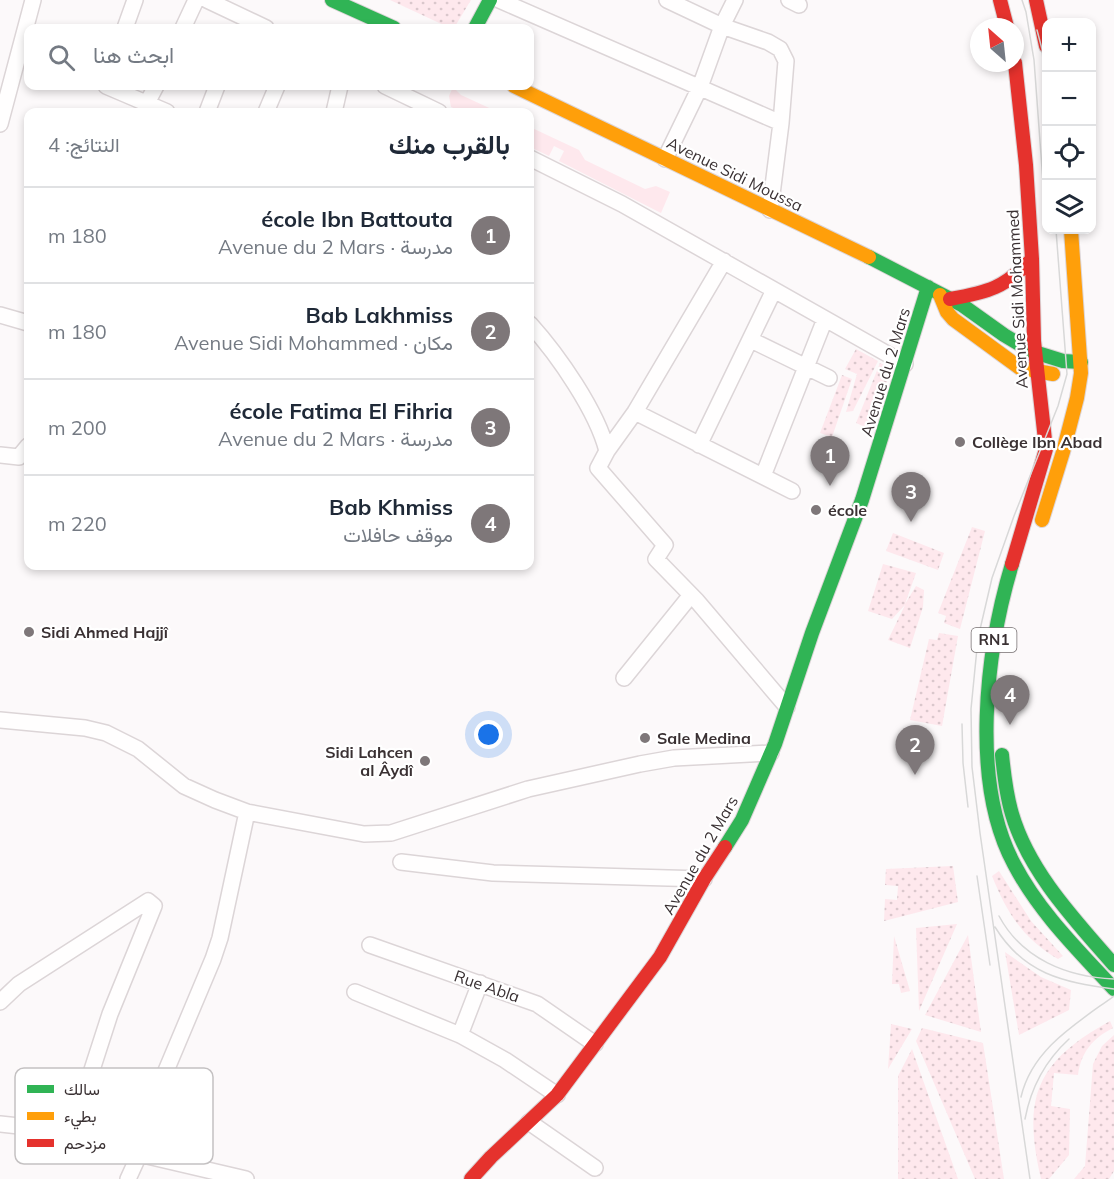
<!DOCTYPE html>
<html lang="ar">
<meta charset="utf-8">
<style>
:root{--surface:#fff;--page:#f6f6f7;--text:#1f2937;--muted:#747a83;--line:#e0e1e3;--accent:#7e7779}
body{margin:0;font-family:Mulish,Vazirmatn,sans-serif;background:var(--page);color:var(--text);direction:rtl}
.controls{position:absolute;right:18px;top:18px;display:grid;overflow:hidden;border-radius:12px;box-shadow:0 3px 9px #0003}
.controls button{width:54px;height:54px;display:grid;place-items:center;padding:0;border:0;border-bottom:2px solid var(--line);background:var(--surface);color:var(--text);font:30px sans-serif}
.compass{position:absolute;left:970px;top:18px;width:54px;height:54px;border-radius:50%;background:var(--surface);box-shadow:0 3px 9px #0003;rotate:333deg}
.you{position:absolute;left:489px;top:735px;width:21px;height:21px;margin:-15px;border:4px solid #fff;border-radius:50%;background:#1a73e8;box-shadow:0 0 0 9px #1a73e833}
.badge{display:grid;place-items:center;width:39px;height:39px;border-radius:50%;background:var(--accent);color:#fff;font-size:20px;font-weight:700}
.pin{position:absolute;translate:-50% -50px;filter:drop-shadow(0 2px 3px #0008)}
.pin::after{content:'';position:absolute;top:32px;width:21px;height:18px;background:inherit;clip-path:polygon(0 0,100% 0,50% 100%)}
.list{margin:0;padding:0;list-style:none}
h2{display:flex;justify-content:space-between;align-items:center;height:78px;margin:0;padding:0 24px;font-size:26px}
h2 small{font-size:20px;font-weight:400;color:var(--muted)}
.list li{display:grid;grid-template-columns:39px 1fr auto;gap:18px;align-items:center;box-sizing:border-box;height:96px;padding:0 24px;border-top:2px solid var(--line)}
.list b{display:block;font-size:22px;white-space:nowrap}
.list p{margin:0;font-size:20px;white-space:nowrap;color:var(--muted)}
.list em{font-size:20px;font-style:normal;color:var(--muted)}
.icon{flex:none;width:33px;height:33px;fill:none;stroke:currentColor;stroke-width:2;stroke-linecap:round;stroke-linejoin:round}
.map{position:relative;flex:none;width:1114px;height:1179px;overflow:hidden;direction:ltr}
.search{position:absolute;background:var(--surface);box-shadow:0 3px 9px #0003;left:24px;top:24px;width:510px;height:66px;display:flex;align-items:center;gap:15px;box-sizing:border-box;padding:0 21px;border-radius:12px;color:var(--muted);font-size:22px}
.panel{position:absolute;background:var(--surface);box-shadow:0 3px 9px #0003;left:24px;top:108px;width:510px;height:462px;border-radius:12px;direction:rtl}
.map>svg:first-child{display:block}
.grass{fill:#fee8ed}
.park{fill:url(#park-dots)}
.lines{fill:none;stroke-linecap:round;stroke-linejoin:round}
.street-casing{stroke:#dcd5d7;stroke-width:18}
.fast-casing{stroke:#dcd5d7;stroke-width:16}
.slow-casing{stroke:#dcd5d7;stroke-width:16}
.jam-casing{stroke:#dcd5d7;stroke-width:16}
.street{stroke:#fffefe;stroke-width:15}
.fast{stroke:#30b455;stroke-width:14}
.slow{stroke:#ff9f0a;stroke-width:14}
.jam{stroke:#e5322d;stroke-width:14}
.tram{stroke:#d8d8d8;stroke-width:1.5}
.poi-dot{fill:#7e7779;stroke:#fff;stroke-width:2}
.labels{text-anchor:middle;stroke-width:4.5;stroke-linejoin:round;paint-order:stroke}
.shield{fill:#fff;stroke:#756f70;stroke-width:1.5}
.shield-label{font-size:15px;font-weight:bold;fill:#3a3133}
.street-label{font-size:16px;fill:#3a3133;stroke:#fff}
.poi-label{font-size:16px;font-weight:bold;fill:#3a3133;stroke:#fff;text-anchor:start}
.key{fill:#fff;stroke:#c4c1c2;stroke-width:1.5}
.key-label{font-size:16px;fill:#3a3133}
</style>
<div class="map">
<svg width="1114" height="1179" viewBox="0 0 1114 1179">
<defs>
<pattern id="park-dots" width="8" height="8" patternUnits="userSpaceOnUse" patternTransform="scale(1.5)"><rect width="8" height="8" fill="#fee8ed"/><path d="M2 2h.1M6 6h.1" fill="none" stroke="#dac7cc" stroke-width="1.8" stroke-linecap="round"/></pattern>
</defs>
<rect width="100%" height="100%" fill="#fcf9fa"/>
<path class="grass" d="M453 87 461 95 498 112H462L451 107 449 96Z
M530 127 579 150 585 160 645 189 656 186 670 192 661 213 559 161 564 151 554 146 549 156 530 147Z"/>
<path class="park" d="M390 0H471L454 28H450Z
M856 349 878 361 853 411 846 412 857 374 845 369Z
M880 363 892 368 870 429 856 423Z
M842 375 852 379 832 437 820 433Z
M972 527 985 531 960 629 944 623 946 616 938 613Z
M893 533 944 553 938 570 886 551Z
M883 564 916 573 905 604 916 586 924 590 923 607 910 648 888 640 905 605 892 619 868 611Z
M939 633 958 636 942 726 910 720 929 639 937 640Z
M953 866 958 902 884 921 885 899 897 900 898 886 885 885 886 869Z
M999 871 1031 921 1063 956 1058 959C1023 939 1007 913 992 876Z
M957 924 919 1011 916 928Z
M968 935 981 1032 925 1015Z
M894 936 910 991 901 993 899 984H892Z
M1005 952 1041 977 1071 990 1069 1010 1019 1035Z
M1110 1021 1113 1028C1093 1038 1081 1052 1078 1075L1054 1073 1051 1106 1070 1109 1069 1155 1049 1179H1041C1022 1097 1036 1062 1110 1021Z
M891 1024 912 1029 888 1069Z
M922 1028 983 1043 1004 1179H975L916 1041Z
M1114 1035V1171L1109 1179H1074L1085 1166 1093 1064 1102 1046Z
M912 1049 958 1179H898V1076Z"/>
<g class="lines">
<defs>
<path id="street" d="M207 0 266 28
M499 0 781 123
M667 0 722 26 768 42 780 49 786 61 781 123 770 210
M789 0 799 5
M125 28 135 0
M183 28 196 0
M106 86 167 112
M385 86 439 112
M147 103 156 86
M207 112 217 86
M266 112 277 86
M334 112 340 86
M0 124 33 0
M530 158 622 204 905 364
M665 159 700 87 722 26 735 0
M0 315 28 323
M530 324C558 355 597 411 607 451L598 468 665 545 656 559 697 601 787 707
M751 340 829 378
M635 412 792 491
M699 445 774 290
M607 451 635 412 724 261
M0 455 19 457 28 446
M763 476 825 319
M624 678 691 595
M0 720 85 728 106 733 138 749 184 786 215 800 247 812 364 834 391 833 528 789 640 764 674 758 771 753
M401 862 493 873 704 879
M370 945 537 1004 595 1044
M355 992 460 1035 505 1060 557 1095
M0 1002 19 984 148 901 154 906 110 1014 70 1138
M460 1035 480 983
M529 1122 595 1168
M0 1124 19 1126 246 1179
M131 1154 213 959 220 938 247 812
M128 1179 139 1155"/>
<path id="fast" d="M332 0 394 28
M475 28 490 0
M869 257 962 305 1004 335 1031 351 1063 361 1081 362
M1012 564C986 651 970 782 1014 864 1039 912 1078 950 1114 989
M1002 755C1004 775 1006 794 1012 814 1029 872 1075 920 1114 965
M725 847 742 820 775 744 812 633 862 500 928 287"/>
<path id="slow" d="M514 86 869 257
M940 295 947 312 953 319 1020 368 1053 374
M1042 520 1063 452 1077 398 1081 373 1071 230"/>
<path id="jam" d="M1000 0 1007 27
M1036 0 1046 46
M950 299C989 292 1004 288 1032 259
M1012 564 1046 449 1034 341 1032 259 1026 165 1015 63
M471 1179 491 1157 557 1095 660 957 704 879 725 847"/>
</defs>
<use href="#street" class="street-casing"/>
<use href="#fast" class="fast-casing"/>
<use href="#slow" class="slow-casing"/>
<use href="#jam" class="jam-casing"/>
<use href="#street" class="street"/>
<use href="#fast" class="fast"/>
<use href="#slow" class="slow"/>
<use href="#jam" class="jam"/>
<path class="tram" d="M1022 0 1026 12 1034 60 1046 223
M1037 30 1042 49 1046 92
M962 724 963 763 968 807
M977 876 990 965
M999 916C1022 959 1067 977 1114 979
M995 927C1024 974 1062 982 1114 989
M1021 1097C1032 1049 1077 1023 1114 996
M1025 1119C1031 1087 1045 1061 1069 1039
M1030 1179 980 833 972 767 971 709 978 638 992 578 1014 516 1058 406 1067 374 1056 230"/>
</g>
<g class="poi-dot">
<circle cx="960" cy="442" r="6"/>
<circle cx="816" cy="510" r="6"/>
<circle cx="29" cy="632" r="6"/>
<circle cx="645" cy="738" r="6"/>
<circle cx="425" cy="761" r="6"/>
</g>
<g class="labels">
<rect class="shield" x="971.5" y="628" width="45" height="24" rx="4.5"/>
<g class="shield-label">
<text x="994" y="645">RN1</text>
</g>
<g class="street-label">
<text transform="translate(735 174) rotate(26)" y="6">Avenue Sidi Moussa</text>
<text transform="translate(1017 299) rotate(-93)" y="6">Avenue Sidi Mohammed</text>
<text transform="translate(885 372) rotate(-73)" y="6">Avenue du 2 Mars</text>
<text transform="translate(700 855) rotate(-60)" y="6">Avenue du 2 Mars</text>
<text transform="translate(487 986) rotate(19)" y="6">Rue Abla</text>
</g>
<g class="poi-label">
<text x="972" y="448">Collège Ibn Abad</text>
<text x="828" y="516">école</text>
<text x="41" y="638">Sidi Ahmed Hajjî</text>
<text x="657" y="744">Sale Medina</text>
<text x="413" y="758" text-anchor="end">Sidi Lahcen<tspan x="413" dy="18">al Âydî</tspan></text>
</g>
</g>
<rect x="15" y="1068" width="198" height="96" rx="9" class="key"/>
<rect x="27" y="1085" width="27" height="8" fill="#30b455"/>
<rect x="27" y="1112" width="27" height="8" fill="#ff9f0a"/>
<rect x="27" y="1139" width="27" height="8" fill="#e5322d"/>
<g class="key-label">
<text x="64" y="1095">سالك</text>
<text x="64" y="1122">بطيء</text>
<text x="64" y="1149">مزدحم</text>
</g>
</svg>
<div class="controls">
<button>+</button>
<button>−</button>
<button><svg class="icon" aria-label="locate" viewBox="0 0 24 24"><circle cx="12" cy="12" r="6"/><path d="M12 2v4M12 18v4M2 12h4M18 12h4"/></svg></button>
<button><svg class="icon" aria-label="layers" viewBox="0 0 24 24"><path d="M12 4l9 5-9 5-9-5zM3 14l9 5 9-5"/></svg></button>
</div>
<svg class="compass" viewBox="-18 -18 36 36"><path d="M0-13l5 13h-10z" fill="#e53935"/><path d="M0 13l5-13h-10z" fill="#747a83"/></svg>
<div class="you"></div>
<div class="pin badge" style="left:830px;top:486px">1</div>
<div class="pin badge" style="left:915px;top:775px">2</div>
<div class="pin badge" style="left:911px;top:522px">3</div>
<div class="pin badge" style="left:1010px;top:725px">4</div>
<div class="search"><svg class="icon" aria-label="search" viewBox="0 0 24 24"><circle cx="10" cy="10" r="6"/><path d="M15 15l6 6"/></svg>ابحث هنا</div>
<section class="panel">
<h2>بالقرب منك<small>النتائج: 4</small></h2>
<ul class="list">
<li><span class="badge">1</span><div><b>école Ibn Battouta</b><p>مدرسة · Avenue du 2 Mars</p></div><em>180 m</em></li>
<li><span class="badge">2</span><div><b>Bab Lakhmiss</b><p>مكان · Avenue Sidi Mohammed</p></div><em>180 m</em></li>
<li><span class="badge">3</span><div><b>école Fatima El Fihria</b><p>مدرسة · Avenue du 2 Mars</p></div><em>200 m</em></li>
<li><span class="badge">4</span><div><b>Bab Khmiss</b><p>موقف حافلات</p></div><em>220 m</em></li>
</ul>
</section>
</div>
